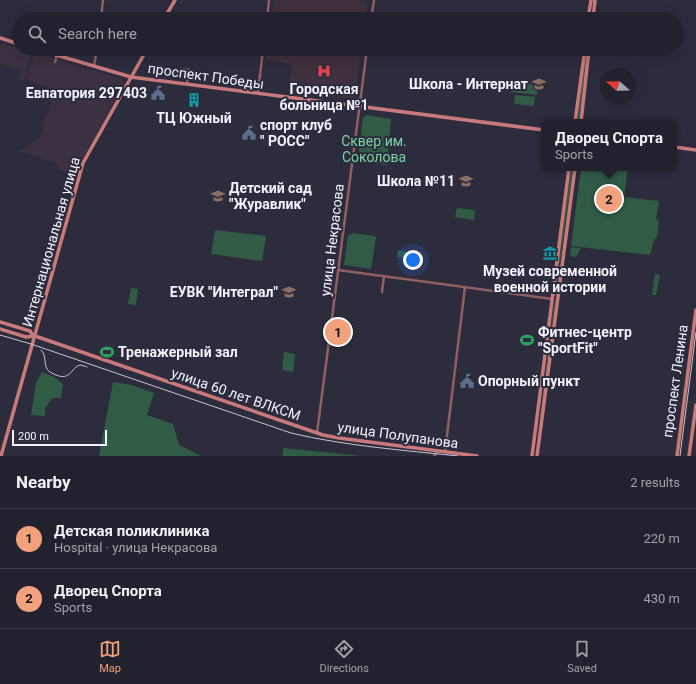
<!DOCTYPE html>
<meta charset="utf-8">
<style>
:root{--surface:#22212e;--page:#2a2936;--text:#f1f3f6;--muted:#a2a3aa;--line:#3f3e4a;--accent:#f1a17c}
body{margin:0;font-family:Roboto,sans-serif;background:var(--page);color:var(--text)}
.compass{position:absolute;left:600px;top:68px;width:36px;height:36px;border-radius:50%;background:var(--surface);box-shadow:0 4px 16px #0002;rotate:290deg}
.scale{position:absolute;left:12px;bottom:10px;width:95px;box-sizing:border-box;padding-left:4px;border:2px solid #f2f2fe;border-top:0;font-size:11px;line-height:14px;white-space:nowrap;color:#f2f2fe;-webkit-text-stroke:3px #2d2c3d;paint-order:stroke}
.you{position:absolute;left:413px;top:260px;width:14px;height:14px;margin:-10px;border:3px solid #fff;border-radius:50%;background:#1a73e8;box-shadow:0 0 0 6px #1a73e833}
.badge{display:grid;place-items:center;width:26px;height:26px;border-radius:50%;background:var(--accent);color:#111;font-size:13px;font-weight:700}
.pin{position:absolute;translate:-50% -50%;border:2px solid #fff;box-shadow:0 1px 4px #0006}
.popup{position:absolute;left:541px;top:119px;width:136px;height:52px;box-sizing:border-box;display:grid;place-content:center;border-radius:8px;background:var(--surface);filter:drop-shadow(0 1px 3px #0005);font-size:13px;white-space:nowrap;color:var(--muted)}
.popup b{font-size:15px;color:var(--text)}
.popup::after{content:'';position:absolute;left:50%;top:100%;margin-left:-8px;border:8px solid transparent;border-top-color:var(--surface)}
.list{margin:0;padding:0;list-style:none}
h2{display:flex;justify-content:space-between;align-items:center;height:52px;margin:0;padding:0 16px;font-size:17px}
h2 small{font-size:13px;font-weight:400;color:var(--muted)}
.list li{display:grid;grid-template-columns:26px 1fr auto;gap:12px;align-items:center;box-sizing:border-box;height:60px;padding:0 16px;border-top:1px solid var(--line)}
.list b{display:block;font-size:15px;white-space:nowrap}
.list p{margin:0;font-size:13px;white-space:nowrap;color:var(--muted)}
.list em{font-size:13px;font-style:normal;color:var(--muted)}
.icon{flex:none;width:22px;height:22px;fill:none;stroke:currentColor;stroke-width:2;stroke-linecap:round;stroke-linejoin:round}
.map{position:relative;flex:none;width:696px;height:456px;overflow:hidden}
.search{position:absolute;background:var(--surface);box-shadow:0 4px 16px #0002;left:12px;right:12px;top:12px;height:44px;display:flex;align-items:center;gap:10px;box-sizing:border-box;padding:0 14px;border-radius:22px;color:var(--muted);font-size:15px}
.sheet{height:172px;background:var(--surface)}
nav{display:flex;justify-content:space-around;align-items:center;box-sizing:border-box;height:56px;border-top:1px solid var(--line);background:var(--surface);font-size:11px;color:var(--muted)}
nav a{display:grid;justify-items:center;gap:2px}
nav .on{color:var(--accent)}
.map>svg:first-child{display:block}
.commercial{fill:#3c3140}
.medical{fill:#3f303d}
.green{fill:#305b45}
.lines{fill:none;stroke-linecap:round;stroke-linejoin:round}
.street{stroke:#915f60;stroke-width:2.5}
.secondary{stroke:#c87a7b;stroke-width:3.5}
.tram{stroke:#c7c7d4;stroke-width:1}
.labels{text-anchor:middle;stroke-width:4;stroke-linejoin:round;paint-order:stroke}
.street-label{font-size:14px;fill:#f2f2fe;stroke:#2d2c3d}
.poi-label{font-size:14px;font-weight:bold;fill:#f2f2fe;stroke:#2d2c3d;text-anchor:start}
.park-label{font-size:14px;fill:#76d5a5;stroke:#2d2c3d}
</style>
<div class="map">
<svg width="696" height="456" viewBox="0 0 696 456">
<rect width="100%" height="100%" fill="#2d2c3d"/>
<path class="commercial" d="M4 44 32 53 24 81 18 79 21 70 0 64V46Z
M34 53 122 79 126 85 80 165 77 176 64 172 56 163 20 151 40 137 44 127 42 125 52 102 45 99 50 88 26 79Z
M113 343 116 353 109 354 101 351V346Z"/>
<path class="medical" d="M274 0H356L367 1 366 15H363L362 19H271Z
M267 49H361L355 99 288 91 292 64 266 60Z"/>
<path class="green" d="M586 49H588L579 122H577Z
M512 82 538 85 537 95 511 92Z
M515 95 535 97 534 106 514 104Z
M367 115 391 119 387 165 358 161 363 117Z
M571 168H573L555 297 554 296Z
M581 168H628L624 197 659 201 656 219 659 222 657 237 654 240 650 255 571 246Z
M457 208 475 210 474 220 455 217Z
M215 230 266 236 262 261 211 254Z
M352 233 375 236 376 238 371 269 344 265 348 235H351Z
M571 247 581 248 576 257 570 256Z
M398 250 409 252 408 258 397 257Z
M655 274 660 275 656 295H652L653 286H656L653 285Z
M131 288 138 289 136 305 128 304Z
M554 302 555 303 541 415 540 416Z
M284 352 295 354 293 372 282 370Z
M42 372 54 377 63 384 61 398H52L45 409V416L31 415 36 383Z
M113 382 132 385 154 393 147 415 173 424 179 445 201 456H99Z
M283 448 361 456H283Z"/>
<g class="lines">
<path class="street" d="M101 19 103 0
M267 19 269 0
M371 19 374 0
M55 62 57 55
M94 66 97 49
M180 69 189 70 187 84
M258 93 263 49
M338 270 552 299
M382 292 384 276
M317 433 367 49
M445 452 465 287
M434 456 439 451"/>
<path class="secondary" d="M164 19 175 0
M588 19 591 0
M593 19 595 0
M0 38 19 44
M36 49 131 77 544 130
M575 122 585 49
M581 122 589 49
M674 147 696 150
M0 322 30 331 33 336
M0 329 26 337 35 336 323 435 339 438 477 456
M1 456 83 163 147 49
M532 456 569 168
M537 456 575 168
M677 456 696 310
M689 456 696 405"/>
<path class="tram" d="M0 335 31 344 291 433C346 446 402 450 458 456
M41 350C48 356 42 367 50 372 72 385 70 366 81 365 81 365 87 367 87 367
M680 456 696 332"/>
</g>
<defs>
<symbol id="hospital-bare" viewBox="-9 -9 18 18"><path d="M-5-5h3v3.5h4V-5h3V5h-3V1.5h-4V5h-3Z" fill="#e0444e" stroke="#2d2c3d" stroke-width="2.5" paint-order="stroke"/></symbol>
<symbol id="school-bare" viewBox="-9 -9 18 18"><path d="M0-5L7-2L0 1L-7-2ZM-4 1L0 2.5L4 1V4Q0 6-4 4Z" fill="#8d6e63" stroke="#2d2c3d" stroke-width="2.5" paint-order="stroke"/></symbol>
<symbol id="civic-bare" viewBox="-9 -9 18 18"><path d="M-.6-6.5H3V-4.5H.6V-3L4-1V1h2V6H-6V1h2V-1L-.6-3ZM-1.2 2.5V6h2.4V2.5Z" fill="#5c6f8a" stroke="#2d2c3d" stroke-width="2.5" paint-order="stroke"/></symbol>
<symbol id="building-bare" viewBox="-9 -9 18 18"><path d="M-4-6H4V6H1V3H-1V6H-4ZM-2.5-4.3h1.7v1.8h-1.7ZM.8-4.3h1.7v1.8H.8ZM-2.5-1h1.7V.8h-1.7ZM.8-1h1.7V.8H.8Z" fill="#0f9aa8" stroke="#2d2c3d" stroke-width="2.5" paint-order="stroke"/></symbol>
<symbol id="museum-bare" viewBox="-9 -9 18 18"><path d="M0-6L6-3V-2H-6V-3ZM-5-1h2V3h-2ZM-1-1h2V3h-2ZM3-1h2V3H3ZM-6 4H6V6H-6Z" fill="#0f9aa8" stroke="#2d2c3d" stroke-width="2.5" paint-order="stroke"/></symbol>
<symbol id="stadium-bare" viewBox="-9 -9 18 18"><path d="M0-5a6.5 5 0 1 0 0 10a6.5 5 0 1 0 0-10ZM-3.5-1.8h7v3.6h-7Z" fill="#2e9e5b" stroke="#2d2c3d" stroke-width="2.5" paint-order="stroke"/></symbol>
</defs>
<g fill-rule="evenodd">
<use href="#hospital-bare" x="314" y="61" width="20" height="20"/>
<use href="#school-bare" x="529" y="74" width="20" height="20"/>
<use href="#civic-bare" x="148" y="83" width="20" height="20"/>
<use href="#building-bare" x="184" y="90" width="20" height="20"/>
<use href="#civic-bare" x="239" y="123" width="20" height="20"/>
<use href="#school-bare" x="456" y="171" width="20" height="20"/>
<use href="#school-bare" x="208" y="186" width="20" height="20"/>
<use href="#museum-bare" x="540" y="243" width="20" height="20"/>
<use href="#school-bare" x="279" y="282" width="20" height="20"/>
<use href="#stadium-bare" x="517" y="330" width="20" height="20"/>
<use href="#stadium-bare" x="97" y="342" width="20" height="20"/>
<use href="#civic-bare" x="457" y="371" width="20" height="20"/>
</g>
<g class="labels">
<g class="street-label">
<text transform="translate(206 76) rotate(8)" y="5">проспект Победы</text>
<text transform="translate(332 240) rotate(-83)" y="5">улица Некрасова</text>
<text transform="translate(51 242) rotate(-74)" y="5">Интернациональная улица</text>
<text transform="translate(675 381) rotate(-82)" y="5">проспект Ленина</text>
<text transform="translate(236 394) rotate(19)" y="5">улица 60 лет ВЛКСМ</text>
<text transform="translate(398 435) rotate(8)" y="5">улица Полупанова</text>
</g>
<g class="poi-label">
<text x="528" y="89" text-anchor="end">Школа - Интернат</text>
<text x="324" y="94" text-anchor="middle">Городская<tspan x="324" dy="16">больница №1</tspan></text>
<text x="147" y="98" text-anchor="end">Евпатория 297403</text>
<text x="194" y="123" text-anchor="middle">ТЦ Южный</text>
<text x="260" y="130">спорт клуб<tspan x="260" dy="16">" РОСС"</tspan></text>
<text x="455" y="186" text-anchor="end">Школа №11</text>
<text x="229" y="193">Детский сад<tspan x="229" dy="16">"Журавлик"</tspan></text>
<text x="550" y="276" text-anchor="middle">Музей современной<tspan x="550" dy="16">военной истории</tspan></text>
<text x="278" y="297" text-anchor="end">ЕУВК "Интеграл"</text>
<text x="538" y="337">Фитнес-центр<tspan x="538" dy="16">"SportFit"</tspan></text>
<text x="118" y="357">Тренажерный зал</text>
<text x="478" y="386">Опорный пункт</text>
</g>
<g class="park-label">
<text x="374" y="146">Сквер им.<tspan x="374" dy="16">Соколова</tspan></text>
</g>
</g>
</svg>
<svg class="compass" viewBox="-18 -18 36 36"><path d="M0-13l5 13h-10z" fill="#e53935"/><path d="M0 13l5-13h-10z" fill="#a2a3aa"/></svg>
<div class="scale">200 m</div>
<div class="you"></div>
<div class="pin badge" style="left:338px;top:332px">1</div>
<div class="pin badge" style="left:609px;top:199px">2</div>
<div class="popup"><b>Дворец Спорта</b>Sports</div>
<div class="search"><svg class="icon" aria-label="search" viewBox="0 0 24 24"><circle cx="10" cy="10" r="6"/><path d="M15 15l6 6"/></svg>Search here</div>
</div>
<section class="sheet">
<h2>Nearby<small>2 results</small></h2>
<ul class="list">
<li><span class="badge">1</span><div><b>Детская поликлиника</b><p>Hospital · улица Некрасова</p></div><em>220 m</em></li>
<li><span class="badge">2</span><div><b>Дворец Спорта</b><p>Sports</p></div><em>430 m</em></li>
</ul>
</section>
<nav>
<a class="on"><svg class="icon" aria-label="map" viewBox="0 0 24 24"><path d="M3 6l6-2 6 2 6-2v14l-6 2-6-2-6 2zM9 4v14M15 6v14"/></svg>Map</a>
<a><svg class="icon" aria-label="directions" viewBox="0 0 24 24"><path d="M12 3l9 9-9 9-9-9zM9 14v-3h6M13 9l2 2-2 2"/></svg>Directions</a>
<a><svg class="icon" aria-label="saved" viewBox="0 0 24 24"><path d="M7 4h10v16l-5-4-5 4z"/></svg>Saved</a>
</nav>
